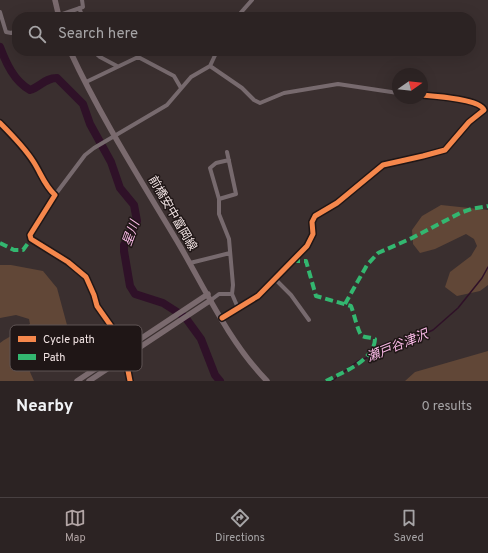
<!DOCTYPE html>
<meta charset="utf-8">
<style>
:root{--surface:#2c2323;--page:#382f30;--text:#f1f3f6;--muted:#a6a4a6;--line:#484041;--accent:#b2a5a5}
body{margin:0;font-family:Overpass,"Noto Sans JP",sans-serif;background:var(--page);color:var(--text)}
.compass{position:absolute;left:392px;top:68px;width:36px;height:36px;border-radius:50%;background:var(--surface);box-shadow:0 4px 16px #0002;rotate:76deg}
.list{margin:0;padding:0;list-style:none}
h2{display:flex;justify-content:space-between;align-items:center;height:52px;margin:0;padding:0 16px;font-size:17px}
h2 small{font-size:13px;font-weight:400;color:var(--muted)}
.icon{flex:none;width:22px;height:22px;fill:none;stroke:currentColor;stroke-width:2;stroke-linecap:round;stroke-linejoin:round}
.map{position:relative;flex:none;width:488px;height:381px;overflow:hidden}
.search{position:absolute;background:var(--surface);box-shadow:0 4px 16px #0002;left:12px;right:12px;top:12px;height:44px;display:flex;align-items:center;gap:10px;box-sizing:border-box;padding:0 14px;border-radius:16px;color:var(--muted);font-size:15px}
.sheet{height:116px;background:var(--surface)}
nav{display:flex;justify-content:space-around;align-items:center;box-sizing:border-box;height:56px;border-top:1px solid var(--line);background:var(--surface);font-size:11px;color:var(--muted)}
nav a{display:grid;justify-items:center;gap:2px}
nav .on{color:var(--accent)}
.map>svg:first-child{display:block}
.green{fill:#614737}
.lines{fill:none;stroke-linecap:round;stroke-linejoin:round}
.stream{stroke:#2f1128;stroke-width:1.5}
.river{stroke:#2f1128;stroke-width:8}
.minor{stroke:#776a6e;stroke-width:4}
.major{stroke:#7a6a6e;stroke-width:5.5}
.quiet{stroke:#33b770;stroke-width:4;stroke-dasharray:8 4;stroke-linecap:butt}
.cycleway-casing{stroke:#1f1616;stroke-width:8}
.cycleway{stroke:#f5874c;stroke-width:5}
.labels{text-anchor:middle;stroke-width:3;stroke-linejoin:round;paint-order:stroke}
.street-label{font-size:12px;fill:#f3e5e5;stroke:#1f1616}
.water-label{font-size:13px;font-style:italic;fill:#fabae7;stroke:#1f1616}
.key{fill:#1f1616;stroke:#5f5454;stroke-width:1}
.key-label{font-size:11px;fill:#f3e5e5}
</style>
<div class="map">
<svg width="488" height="381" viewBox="0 0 488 381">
<rect width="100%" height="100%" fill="#3a2f2f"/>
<path class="green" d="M441 205 488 210V285L480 291 457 296 445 287 450 272 471 256 477 246 474 239 466 234 435 249 420 253 413 244 412 230 422 216Z
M0 265H11L43 271 57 288 67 325 75 339 74 346 67 348 55 344 31 357 30 372 34 381H0V343C10 335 21 333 30 324L29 319 16 315 0 318Z
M488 351V381H405L415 372Z"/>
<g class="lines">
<path class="stream" d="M332 381 358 361 394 348 433 330 458 308 482 278 488 267"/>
<path class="river" d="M0 47C6 63 14 81 30 90 40 87 45 78 57 78L83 104 90 124 111 162 120 188 134 205 137 221 124 245V251L130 286 135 294 163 303 185 317 201 339 215 375 220 381"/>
<path class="minor" d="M79 8 83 17
M0 12 6 32 11 33 17 31
M54 17 83 7 82 0
M237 17 252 0
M93 51 100 57 117 66
M210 66 242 88 254 100 260 103 284 93 338 84 398 93
M86 82 136 58H140L174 76 181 88
M0 123C12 135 24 147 33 161 41 173 44 185 55 195L30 235 31 239 68 262 86 277 94 295 97 306 116 333 124 350 130 381
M229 160 216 163 210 168 219 199V214L229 239 233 285 232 294 238 308
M55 195 85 155 94 148 167 105 191 77 210 66 217 51
M219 199 236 194 227 152
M190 263 230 253
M275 279 291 295 309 320
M211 300 219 294H232
M222 318 258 296 307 246 313 234 312 222 315 216 337 203 383 165 423 156 445 150 469 122 484 110C480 99 434 96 422 95"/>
<path class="major" d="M55 0 59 17
M70 51C101 118 142 182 180 246 206 291 230 343 267 381
M77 381 208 294
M89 381 211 300"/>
<path class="quiet" d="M0 243 14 250H23L31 239
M292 261H306L316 296 351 306C354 313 358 333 362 336 366 338 371 337 375 339 374 361 343 372 326 381
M345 304 367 265 378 253 412 238 460 213 471 209 488 206"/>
<defs>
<path id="cycleway" d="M0 123C12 135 24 147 33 161 41 173 44 185 55 195L30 235 31 239 68 262 86 277 94 295 97 306 116 333 124 350 130 381
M222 318 258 296 307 246 313 234 312 222 315 216 337 203 383 165 423 156 445 150 469 122 484 110C480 99 434 96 422 95"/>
</defs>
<use href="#cycleway" class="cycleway-casing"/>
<use href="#cycleway" class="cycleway"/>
</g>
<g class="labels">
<g class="street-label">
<text transform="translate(173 213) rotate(60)" y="4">前橋安中富岡線</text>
</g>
<g class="water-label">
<text transform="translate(130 233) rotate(-70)" y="5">星川</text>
<text transform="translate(397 345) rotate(-22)" y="5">瀬戸谷津沢</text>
</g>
</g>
<rect x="10" y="325" width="132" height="46" rx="6" class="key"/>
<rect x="18" y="336" width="18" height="6" fill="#f5874c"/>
<rect x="18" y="354" width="18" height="6" fill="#33b770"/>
<g class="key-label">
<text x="43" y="343">Cycle path</text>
<text x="43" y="361">Path</text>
</g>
</svg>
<svg class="compass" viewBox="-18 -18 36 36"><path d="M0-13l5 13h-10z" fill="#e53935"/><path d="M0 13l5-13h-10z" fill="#a6a4a6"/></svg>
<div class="search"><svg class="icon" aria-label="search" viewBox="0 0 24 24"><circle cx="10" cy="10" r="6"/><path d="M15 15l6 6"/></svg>Search here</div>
</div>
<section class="sheet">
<h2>Nearby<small>0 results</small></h2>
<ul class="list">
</ul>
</section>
<nav>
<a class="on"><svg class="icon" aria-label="map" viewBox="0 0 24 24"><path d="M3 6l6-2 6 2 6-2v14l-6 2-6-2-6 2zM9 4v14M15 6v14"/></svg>Map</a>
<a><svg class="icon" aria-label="directions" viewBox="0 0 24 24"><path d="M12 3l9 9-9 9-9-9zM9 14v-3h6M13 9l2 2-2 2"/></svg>Directions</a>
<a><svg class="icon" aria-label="saved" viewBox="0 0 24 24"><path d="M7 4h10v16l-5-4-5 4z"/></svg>Saved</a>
</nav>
